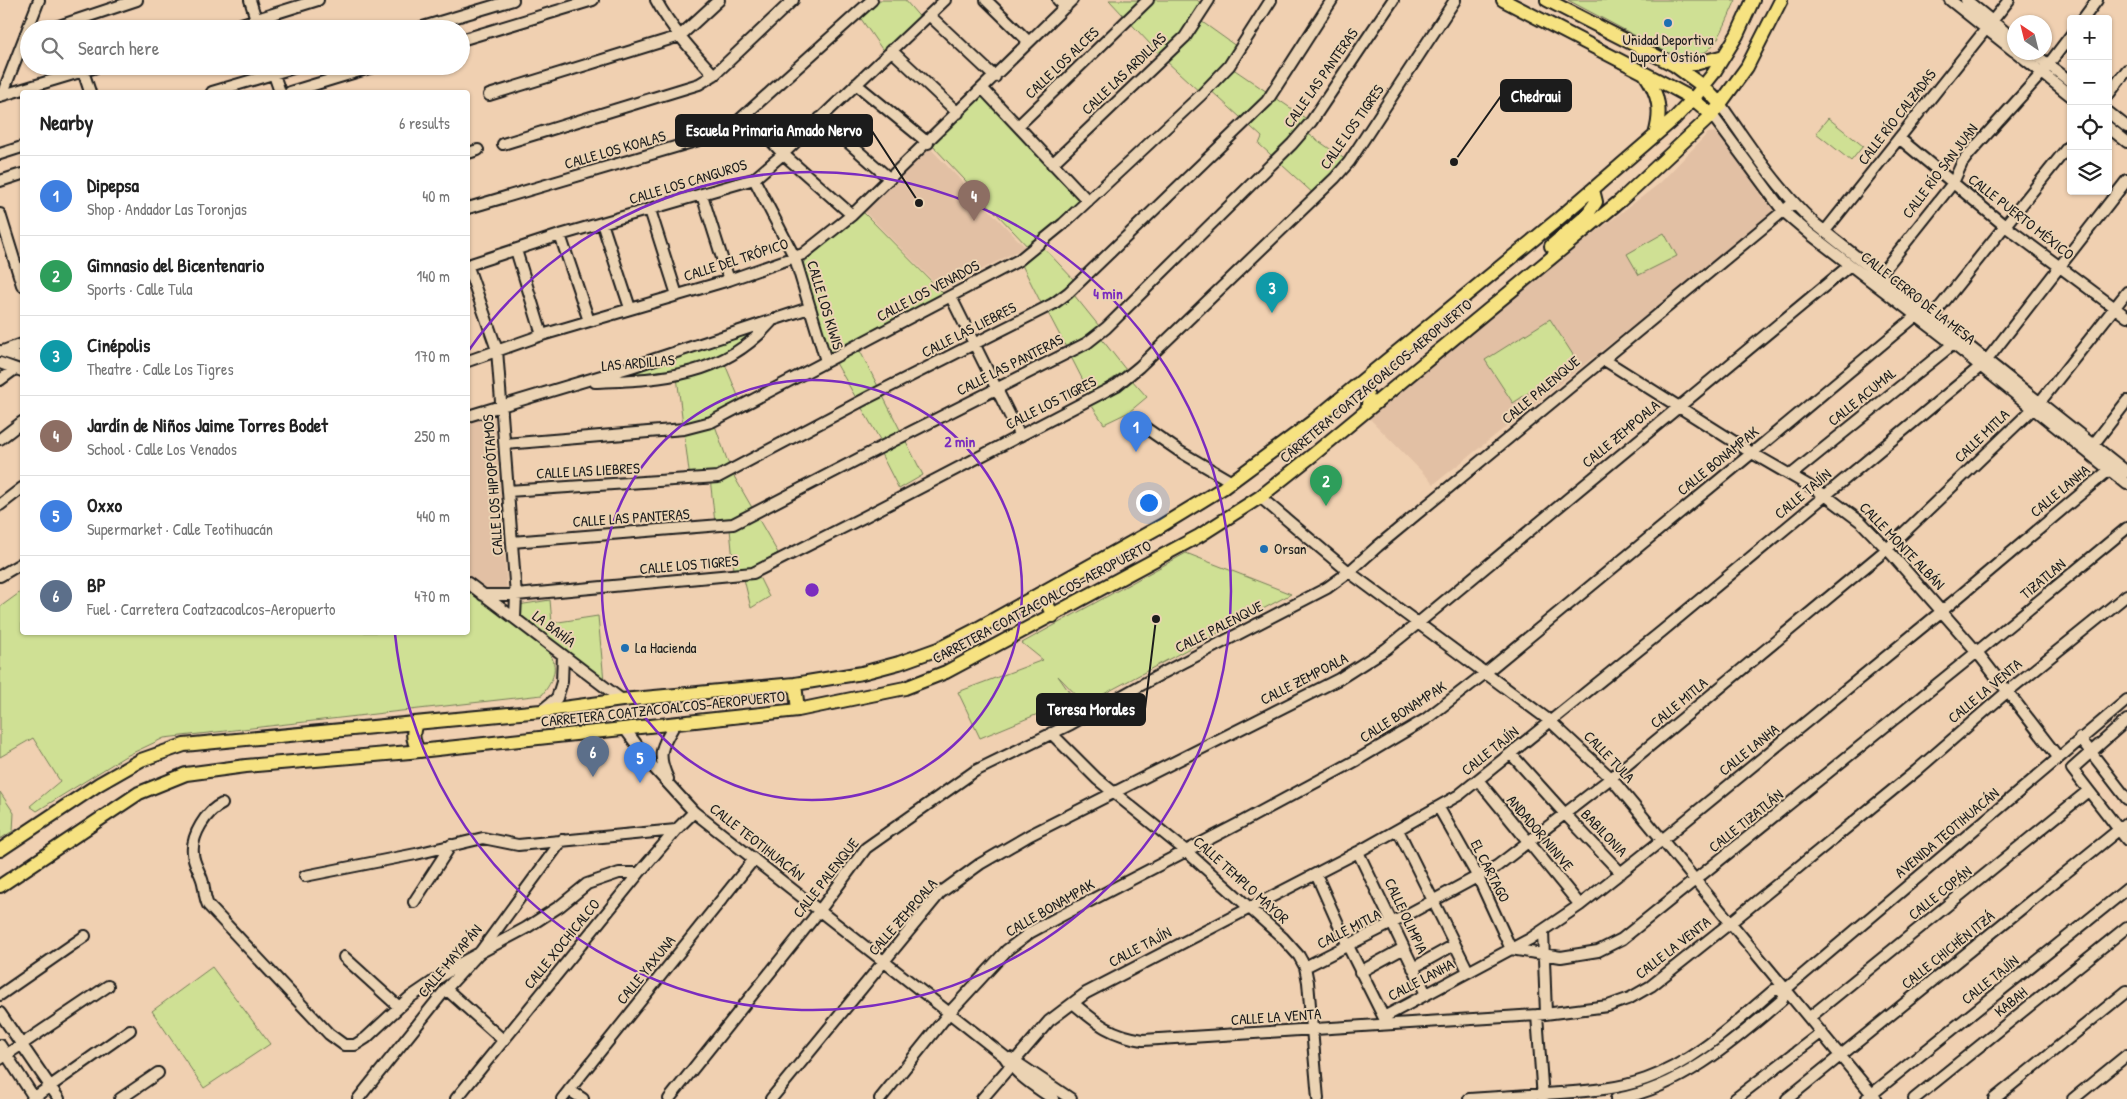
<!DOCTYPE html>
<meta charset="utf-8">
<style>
:root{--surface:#fff;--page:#f2f2f2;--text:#222;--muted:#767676;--line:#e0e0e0;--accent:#0b8043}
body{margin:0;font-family:"Patrick Hand",sans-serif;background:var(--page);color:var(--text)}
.controls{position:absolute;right:15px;top:15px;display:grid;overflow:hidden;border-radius:5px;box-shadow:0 1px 4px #0004}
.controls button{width:45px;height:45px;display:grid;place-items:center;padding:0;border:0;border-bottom:1px solid var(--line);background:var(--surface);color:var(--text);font:25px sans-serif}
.compass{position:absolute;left:2007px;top:15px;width:45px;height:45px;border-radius:50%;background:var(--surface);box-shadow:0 1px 4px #0004;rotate:325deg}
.you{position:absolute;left:1148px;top:502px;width:18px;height:18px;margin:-12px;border:4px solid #fff;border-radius:50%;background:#1a73e8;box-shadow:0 0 0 8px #1a73e833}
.badge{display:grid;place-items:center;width:32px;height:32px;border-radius:50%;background:var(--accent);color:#fff;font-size:16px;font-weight:700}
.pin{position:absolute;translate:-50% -41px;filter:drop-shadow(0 1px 2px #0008)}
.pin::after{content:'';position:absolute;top:26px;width:18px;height:15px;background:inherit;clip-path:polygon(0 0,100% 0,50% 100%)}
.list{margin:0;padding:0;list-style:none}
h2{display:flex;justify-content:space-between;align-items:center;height:65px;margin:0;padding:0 20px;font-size:21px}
h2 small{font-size:16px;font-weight:400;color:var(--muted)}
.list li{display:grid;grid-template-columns:32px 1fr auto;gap:15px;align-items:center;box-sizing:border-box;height:80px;padding:0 20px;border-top:1px solid var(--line)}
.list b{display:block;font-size:19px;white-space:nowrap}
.list p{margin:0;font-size:16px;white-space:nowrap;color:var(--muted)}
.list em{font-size:16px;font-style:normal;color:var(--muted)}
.icon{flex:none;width:28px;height:28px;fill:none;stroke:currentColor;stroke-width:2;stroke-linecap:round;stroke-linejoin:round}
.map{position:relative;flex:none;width:2127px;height:1099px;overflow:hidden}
.search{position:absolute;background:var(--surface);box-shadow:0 1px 4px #0004;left:20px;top:20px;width:450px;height:55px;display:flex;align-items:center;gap:12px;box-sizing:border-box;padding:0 18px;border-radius:28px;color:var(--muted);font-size:19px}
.panel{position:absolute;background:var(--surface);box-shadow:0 1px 4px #0004;left:20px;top:90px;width:450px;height:545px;border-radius:5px}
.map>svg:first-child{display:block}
.built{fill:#e2c0a4}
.green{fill:#cfe094;stroke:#767e58}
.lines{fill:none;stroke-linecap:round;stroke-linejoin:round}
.minor-casing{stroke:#1c1c1c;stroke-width:14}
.major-casing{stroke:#1c1c1c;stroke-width:16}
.minor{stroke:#ebd3b3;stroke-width:10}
.major{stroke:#f6e281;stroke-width:12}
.ring{fill:none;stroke:#7b2cbf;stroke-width:2.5}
.poi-dot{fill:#1f6fb2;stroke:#ebd3b3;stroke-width:2}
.labels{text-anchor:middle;stroke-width:4;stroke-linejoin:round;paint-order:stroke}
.poi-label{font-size:15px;fill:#1c1c1c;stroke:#ebd3b3;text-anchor:start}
.street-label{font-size:15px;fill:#1c1c1c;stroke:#ebd3b3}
.centre{fill:#7b2cbf;stroke:#ebd3b3;stroke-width:2.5}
.ring-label{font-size:15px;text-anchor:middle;font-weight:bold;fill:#7b2cbf;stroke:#ebd3b3;stroke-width:4;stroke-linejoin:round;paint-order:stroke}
.leader{fill:none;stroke:#1c1c1c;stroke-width:2}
.callout-dot{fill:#1c1c1c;stroke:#ebd3b3;stroke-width:2}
.callout{fill:#1c1c1c;stroke:#1c1c1c;stroke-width:2}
.callout-label{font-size:16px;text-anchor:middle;font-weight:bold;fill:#fff}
</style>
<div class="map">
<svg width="2127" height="1099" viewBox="0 0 2127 1099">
<rect width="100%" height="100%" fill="#f0d0b1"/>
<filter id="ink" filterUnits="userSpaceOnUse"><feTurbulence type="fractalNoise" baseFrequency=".02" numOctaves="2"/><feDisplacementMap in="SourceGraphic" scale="10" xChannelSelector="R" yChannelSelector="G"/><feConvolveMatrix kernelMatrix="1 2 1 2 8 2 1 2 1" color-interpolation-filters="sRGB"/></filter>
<g filter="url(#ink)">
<path class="built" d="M1714 132 1719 136 1775 213 1434 484 1369 418 1583 242 1660 183 1708 133Z
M929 147 1025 247 942 290 863 210Z
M494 412 507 590 486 593 468 580V419Z"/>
<path class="green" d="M872 0H905L923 21 886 55 857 13Z
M1109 0H1197L1205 6 1198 19 1240 49 1229 66 1311 122 1304 131 1349 162 1316 196 1259 144 1262 137 1208 88 1202 94 1165 60Z
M1568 0H1736C1719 36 1713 70 1664 51Z
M981 95 1080 199 1029 248 931 144Z
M1828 118 1863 146 1851 161 1816 133Z
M863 212 944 294 829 355 803 263Z
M1664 233 1677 256 1639 275 1627 254Z
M1044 248 1074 280 1064 290 1041 303 1022 265Z
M1074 295 1099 326 1067 349 1047 311Z
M1550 319 1577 361 1513 403 1485 360Z
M762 327 722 357 741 403 712 417 731 471 778 553 753 568 734 571 730 529 715 523 710 478 690 479 677 377 611 375Z
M1100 337 1126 370 1090 394 1070 355Z
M859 349 923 475 899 489 878 448 883 445 836 363Z
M1131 379 1147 397 1129 412 1104 424 1090 403Z
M1186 553 1291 594 1085 704 1058 676 1074 699 980 738 958 692 1043 660 1022 643Z
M758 575 769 597 751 608 744 579Z
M468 590 548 651C560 667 553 681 542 695L164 738 124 757 37 811 30 806 60 781 33 738 0 757V607L22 591V632H468Z
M550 600 552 623 598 616 604 681 518 619V605Z
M0 792 14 813 13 831 0 839Z
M212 967 270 1044 204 1088 152 1011Z"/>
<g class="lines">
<defs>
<path id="minor" d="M250 0 259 29
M656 0C671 28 693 52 714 75
M986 0 1029 42
M1058 0 1066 7
M1950 0 2014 51
M1966 0 2014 39
M929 15 995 77
M2083 19 2097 0
M50 29 137 0
M225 29 318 0
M416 29 513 0
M461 40 593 0
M891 50 958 113
M2016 52 2071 96
M2032 52 2071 82
M271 66 280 92
M83 71 90 92
M856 84 928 143
M983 89 1088 201
M212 92 300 66
M290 92 376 66
M2 95 39 0
M489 95 680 36 719 0
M2108 95 2127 70
M0 96 100 66
M1721 105C1750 147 1777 188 1814 223L2127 472
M2108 112 2127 127
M747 114 783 154 852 215
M1712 115 1783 211 1810 234 1953 344 2127 484
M820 118 890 179
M1018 126 1148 0
M2108 127 2127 142
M1899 138 2005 226 2127 317
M503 144 699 84 714 75 793 0
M468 153 478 150
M0 154 22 147
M1052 164 1185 37 1209 0
M754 179 795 258 826 361
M0 181 22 174
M702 195 729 280
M468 208 726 132 872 0
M650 210 677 295
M0 214 22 285
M602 223 630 308
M1825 231 2009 0
M560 235 589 321
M516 250 542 335
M468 265 560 235 754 179 783 154 945 0
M468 267 497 350 516 595 515 618
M1879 276 1953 183 1962 163 1969 154 2042 73 2071 35
M951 297 1020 436
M1932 317 2071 143
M0 351 22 358
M3 351 22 344
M1603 359 1752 453 1825 495 1861 522 1887 549 1977 652 2058 757
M1987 360 2127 180
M468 361 542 335 729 280 803 254 852 215 1072 0
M0 363 22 371
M0 380 15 369
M595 382C663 379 723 377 771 322
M468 416 631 367 809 308
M1137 422 1179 451 1232 482
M0 439 22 422
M505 444 684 429 711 422 1019 260 1063 224 1202 94 1229 66 1271 0
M2093 445 2127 401
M1791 475 1953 344
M508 491 718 477 869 397 1053 304 1068 293 1267 101 1332 0
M1260 497 1349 572 1550 721 1611 778 1876 1099
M0 505 22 488
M512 542 733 524 893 441 1087 343 1106 328 1292 144 1311 122 1393 0
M0 576 22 563
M468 583 622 700
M483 595H516L753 573 864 517 1117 385 1139 367 1335 178 1349 162 1455 0
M541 711 557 698 562 682 563 655
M2127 720 2072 769 2127 840
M625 729 654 768 694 812 1004 1056C1015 1074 1035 1087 1053 1099
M1051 733 1097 779 1186 851 1283 938 1299 956 1305 967 1308 982 1318 1099
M2080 738 2127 799
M1511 754 1565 814 1621 873
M668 779C656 753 662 746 675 724
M1478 780 1580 905
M222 804C206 811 191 836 193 853 193 863 201 873 203 883 205 891 204 897 208 905L329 1034 344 1045H355L366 1038 409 998 459 964 526 928 560 906 587 884 619 873H639
M1439 808 1478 877 1511 949 1561 957 1598 951 1622 939 1977 652 2127 528
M1398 830 1468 971
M1358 852 1426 994
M1316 874 1348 946 1386 1022
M305 876 416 854 483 838 518 845 676 830
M414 902 451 845
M1543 931 1546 1014
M344 957 399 1007
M1305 967 1392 923 1497 866 1611 778 1887 549 2040 402 2127 292
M1413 968 1454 945
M1360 972 1404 948
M446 989 503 1040
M1786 989 2127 700
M0 995 85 936
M1073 1003C1098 1024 1110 1035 1143 1040L1537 1015 1608 1006 1630 998 1651 986 1730 923 1916 771 2008 691 2127 595
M0 1013 59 1099
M1537 1015 1543 1099
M1384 1017 1530 939 1580 905 1662 840 1942 611 2109 470
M1810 1017 2088 791
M0 1045 35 1099
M1010 1058 1071 1099
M0 1059 108 986
M569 1090 583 1099
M1867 1098 2127 889
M32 1099 130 1030
M120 1099 158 1073
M358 1099 446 989 481 951 562 840
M456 1099 639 873 676 830 694 812
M562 1099 754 859
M669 1099 820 910 866 848 975 771 1071 724 1163 673 1327 588 1349 572 1378 546 1793 203
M771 1099 940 893 980 864 1030 835 1339 679 1386 649 1417 624 1850 265
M880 1099 949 1013 1007 950 1031 932 1055 919 1240 823 1357 760 1426 719 1484 674 1752 453 1923 310
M982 1099 1049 1021 1086 993 1358 852 1459 795 1661 632 1981 366
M1469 1099C1499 1097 1530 1095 1560 1093 1589 1091 1618 1089 1646 1079 1695 1062 1735 1023 1774 990L1786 989
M1616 1099C1681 1088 1733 1042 1782 1000L1786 989
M1735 1099 1822 1032
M1787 1099 2127 823
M1914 1099 2127 927
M1994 1099 2127 991
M2073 1099 2127 1055"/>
<path id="major" d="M1503 0 1671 87 1693 99 1712 115
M1547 0 1674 65 1704 87 1721 105
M1674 65 1695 64 1724 56
M1645 74C1659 95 1662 111 1655 135
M1551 246 1586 216 1596 202 1593 190
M1356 385C1368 390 1370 399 1367 410
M1042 593 1053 616
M795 684 798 710
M417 723C411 732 413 742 419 751
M0 850 99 784 141 760 184 745 541 711 622 700 795 684 862 673 899 663 938 649 975 630 1161 526 1223 488 1312 422 1556 221 1674 119 1693 99 1713 74 1737 35 1753 0
M0 886 139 793 186 774 246 766 410 752 798 710 905 688 946 672 1199 536 1260 497 1314 454 1620 201 1712 115 1747 67 1781 0"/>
</defs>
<use href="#minor" class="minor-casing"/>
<use href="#major" class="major-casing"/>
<use href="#minor" class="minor"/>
<use href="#major" class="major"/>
</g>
</g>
<g class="ring">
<circle cx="812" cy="590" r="210"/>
<path d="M469 350A419 419 0 1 1 395 634"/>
</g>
<g class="poi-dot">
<circle cx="1668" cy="23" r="5"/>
<circle cx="1264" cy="549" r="5"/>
<circle cx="625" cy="648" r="5"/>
</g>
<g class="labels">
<g class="poi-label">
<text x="1668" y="45" text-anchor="middle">Unidad Deportiva<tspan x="1668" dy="17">Duport Ostión</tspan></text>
<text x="1274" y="554">Orsan</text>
<text x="635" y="653">La Hacienda</text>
</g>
<g class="street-label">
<text transform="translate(1062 63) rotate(-44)" y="5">CALLE LOS ALCES</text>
<text transform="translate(1124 74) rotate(-44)" y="5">CALLE LAS ARDILLAS</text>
<text transform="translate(1321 78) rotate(-55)" y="5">CALLE LAS PANTERAS</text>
<text transform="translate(1897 117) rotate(-52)" y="5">CALLE RÍO CALZADAS</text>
<text transform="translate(1352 127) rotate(-55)" y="5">CALLE LOS TIGRES</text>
<text transform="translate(615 150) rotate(-16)" y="5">CALLE LOS KOALAS</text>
<text transform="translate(1940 171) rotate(-53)" y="5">CALLE RÍO SAN JUAN</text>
<text transform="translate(688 182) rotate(-17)" y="5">CALLE LOS CANGUROS</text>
<text transform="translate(2021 217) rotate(38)" y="5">CALLE PUERTO MÉXICO</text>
<text transform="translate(736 260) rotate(-18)" y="5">CALLE DEL TRÓPICO</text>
<text transform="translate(928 291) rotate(-28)" y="5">CALLE LOS VENADOS</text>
<text transform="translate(1918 298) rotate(38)" y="5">CALLE CERRO DE LA MESA</text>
<text transform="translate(825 305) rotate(73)" y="5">CALLE LOS KIWIS</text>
<text transform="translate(969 330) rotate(-27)" y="5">CALLE LAS LIEBRES</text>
<text transform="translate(638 363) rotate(-5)" y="5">LAS ARDILLAS</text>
<text transform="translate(1010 365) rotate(-27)" y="5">CALLE LAS PANTERAS</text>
<text transform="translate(1376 381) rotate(-40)" y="5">CARRETERA COATZACOALCOS-AEROPUERTO</text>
<text transform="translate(1541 390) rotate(-40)" y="5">CALLE PALENQUE</text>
<text transform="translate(1862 397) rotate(-39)" y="5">CALLE ACUMAL</text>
<text transform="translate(1051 403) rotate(-27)" y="5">CALLE LOS TIGRES</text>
<text transform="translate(1621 434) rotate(-40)" y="5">CALLE ZEMPOALA</text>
<text transform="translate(1982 436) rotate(-44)" y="5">CALLE MITLA</text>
<text transform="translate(1718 461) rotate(-39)" y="5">CALLE BONAMPAK</text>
<text transform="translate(588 471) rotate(-3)" y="5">CALLE LAS LIEBRES</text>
<text transform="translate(493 485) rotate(-94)" y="5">CALLE LOS HIPOPÓTAMOS</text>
<text transform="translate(2060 491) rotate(-40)" y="5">CALLE LANHA</text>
<text transform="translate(1803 494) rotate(-40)" y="5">CALLE TAJÍN</text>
<text transform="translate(631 518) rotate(-4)" y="5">CALLE LAS PANTERAS</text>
<text transform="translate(1902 546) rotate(46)" y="5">CALLE MONTE ALBÁN</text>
<text transform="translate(689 565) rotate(-5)" y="5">CALLE LOS TIGRES</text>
<text transform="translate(2043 579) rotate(-40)" y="5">TIZATLAN</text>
<text transform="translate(1042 602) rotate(-28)" y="5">CARRETERA COATZACOALCOS-AEROPUERTO</text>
<text transform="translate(1219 627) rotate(-27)" y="5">CALLE PALENQUE</text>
<text transform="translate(554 629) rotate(37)" y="5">LA BAHÍA</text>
<text transform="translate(1304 679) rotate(-27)" y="5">CALLE ZEMPOALA</text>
<text transform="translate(1985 691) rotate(-40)" y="5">CALLE LA VENTA</text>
<text transform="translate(1679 703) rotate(-40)" y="5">CALLE MITLA</text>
<text transform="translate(663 709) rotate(-6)" y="5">CARRETERA COATZACOALCOS-AEROPUERTO</text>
<text transform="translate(1403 712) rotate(-33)" y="5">CALLE BONAMPAK</text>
<text transform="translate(1749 750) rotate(-39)" y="5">CALLE LANHA</text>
<text transform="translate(1490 751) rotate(-39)" y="5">CALLE TAJÍN</text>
<text transform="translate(1609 757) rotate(46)" y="5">CALLE TULA</text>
<text transform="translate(1746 821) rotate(-39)" y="5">CALLE TIZATLÁN</text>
<text transform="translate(1540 833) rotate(50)" y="5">ANDADOR NINIVE</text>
<text transform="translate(1604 833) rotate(46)" y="5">BABILONIA</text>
<text transform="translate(1947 833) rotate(-40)" y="5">AVENIDA TEOTIHUACÁN</text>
<text transform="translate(757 842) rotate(38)" y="5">CALLE TEOTIHUACÁN</text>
<text transform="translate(1490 871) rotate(63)" y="5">EL CARTAGO</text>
<text transform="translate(826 878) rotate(-52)" y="5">CALLE PALENQUE</text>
<text transform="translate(1241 880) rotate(42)" y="5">CALLE TEMPLO MAYOR</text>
<text transform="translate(1940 893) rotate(-39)" y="5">CALLE COPÁN</text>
<text transform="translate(1050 908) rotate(-30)" y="5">CALLE BONAMPAK</text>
<text transform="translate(1406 916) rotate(65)" y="5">CALLE OLIMPIA</text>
<text transform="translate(903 917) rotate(-49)" y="5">CALLE ZEMPOALA</text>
<text transform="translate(1349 929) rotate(-27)" y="5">CALLE MITLA</text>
<text transform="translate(562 944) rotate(-51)" y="5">CALLE XOCHICALCO</text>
<text transform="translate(1140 947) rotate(-28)" y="5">CALLE TAJÍN</text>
<text transform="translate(1673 948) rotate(-38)" y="5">CALLE LA VENTA</text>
<text transform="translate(1948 950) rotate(-39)" y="5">CALLE CHICHÉN ITZÁ</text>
<text transform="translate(450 961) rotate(-50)" y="5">CALLE MAYAPÁN</text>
<text transform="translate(646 970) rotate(-51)" y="5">CALLE YAXUNA</text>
<text transform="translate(1421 980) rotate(-28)" y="5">CALLE LANHA</text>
<text transform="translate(1990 980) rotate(-39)" y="5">CALLE TAJÍN</text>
<text transform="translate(2011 1002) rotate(-39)" y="5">KABAH</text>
<text transform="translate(1276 1017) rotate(-4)" y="5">CALLE LA VENTA</text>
</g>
</g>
<circle cx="812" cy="590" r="8" class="centre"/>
<g class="ring-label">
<text x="1108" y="299">4 min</text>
<text x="960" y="447">2 min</text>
</g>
<path class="leader" d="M1454 162L1501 96M919 203L872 131M1156 619L1145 709"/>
<g class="callout-dot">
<circle cx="1454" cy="162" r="5"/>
<circle cx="919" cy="203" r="5"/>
<circle cx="1156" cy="619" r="5"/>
</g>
<g class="callout">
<rect x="1501" y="80" width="70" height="31" rx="5"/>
<rect x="676" y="115" width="196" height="31" rx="5"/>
<rect x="1037" y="694" width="108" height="31" rx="5"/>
</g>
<g class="callout-label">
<text x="1536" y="102">Chedraui</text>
<text x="774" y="136">Escuela Primaria Amado Nervo</text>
<text x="1091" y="715">Teresa Morales</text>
</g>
</svg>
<div class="controls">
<button>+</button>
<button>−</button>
<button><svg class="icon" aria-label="locate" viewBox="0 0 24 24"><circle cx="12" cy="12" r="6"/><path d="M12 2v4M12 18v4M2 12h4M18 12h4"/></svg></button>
<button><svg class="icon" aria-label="layers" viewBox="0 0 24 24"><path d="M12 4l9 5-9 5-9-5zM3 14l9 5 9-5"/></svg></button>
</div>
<svg class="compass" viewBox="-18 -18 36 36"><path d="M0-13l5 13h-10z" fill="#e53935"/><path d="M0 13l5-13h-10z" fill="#767676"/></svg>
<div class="you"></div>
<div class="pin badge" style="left:1136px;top:452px;background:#3f7fe0">1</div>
<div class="pin badge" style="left:1326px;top:506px;background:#2e9e5b">2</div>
<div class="pin badge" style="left:1272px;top:313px;background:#0f9aa8">3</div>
<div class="pin badge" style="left:974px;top:221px;background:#8d6e63">4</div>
<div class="pin badge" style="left:640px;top:783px;background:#3f7fe0">5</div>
<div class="pin badge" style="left:593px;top:777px;background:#5c6f8a">6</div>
<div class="search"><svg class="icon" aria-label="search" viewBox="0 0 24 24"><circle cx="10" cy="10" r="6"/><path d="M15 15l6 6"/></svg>Search here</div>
<section class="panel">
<h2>Nearby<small>6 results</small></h2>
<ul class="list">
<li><span class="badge" style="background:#3f7fe0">1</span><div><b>Dipepsa</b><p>Shop · Andador Las Toronjas</p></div><em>40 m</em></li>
<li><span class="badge" style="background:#2e9e5b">2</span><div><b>Gimnasio del Bicentenario</b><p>Sports · Calle Tula</p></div><em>140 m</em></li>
<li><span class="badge" style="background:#0f9aa8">3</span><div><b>Cinépolis</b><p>Theatre · Calle Los Tigres</p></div><em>170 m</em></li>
<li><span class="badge" style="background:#8d6e63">4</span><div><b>Jardín de Niños Jaime Torres Bodet</b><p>School · Calle Los Venados</p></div><em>250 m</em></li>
<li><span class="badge" style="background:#3f7fe0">5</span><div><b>Oxxo</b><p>Supermarket · Calle Teotihuacán</p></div><em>440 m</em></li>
<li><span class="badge" style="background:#5c6f8a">6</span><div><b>BP</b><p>Fuel · Carretera Coatzacoalcos-Aeropuerto</p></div><em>470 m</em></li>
</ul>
</section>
</div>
